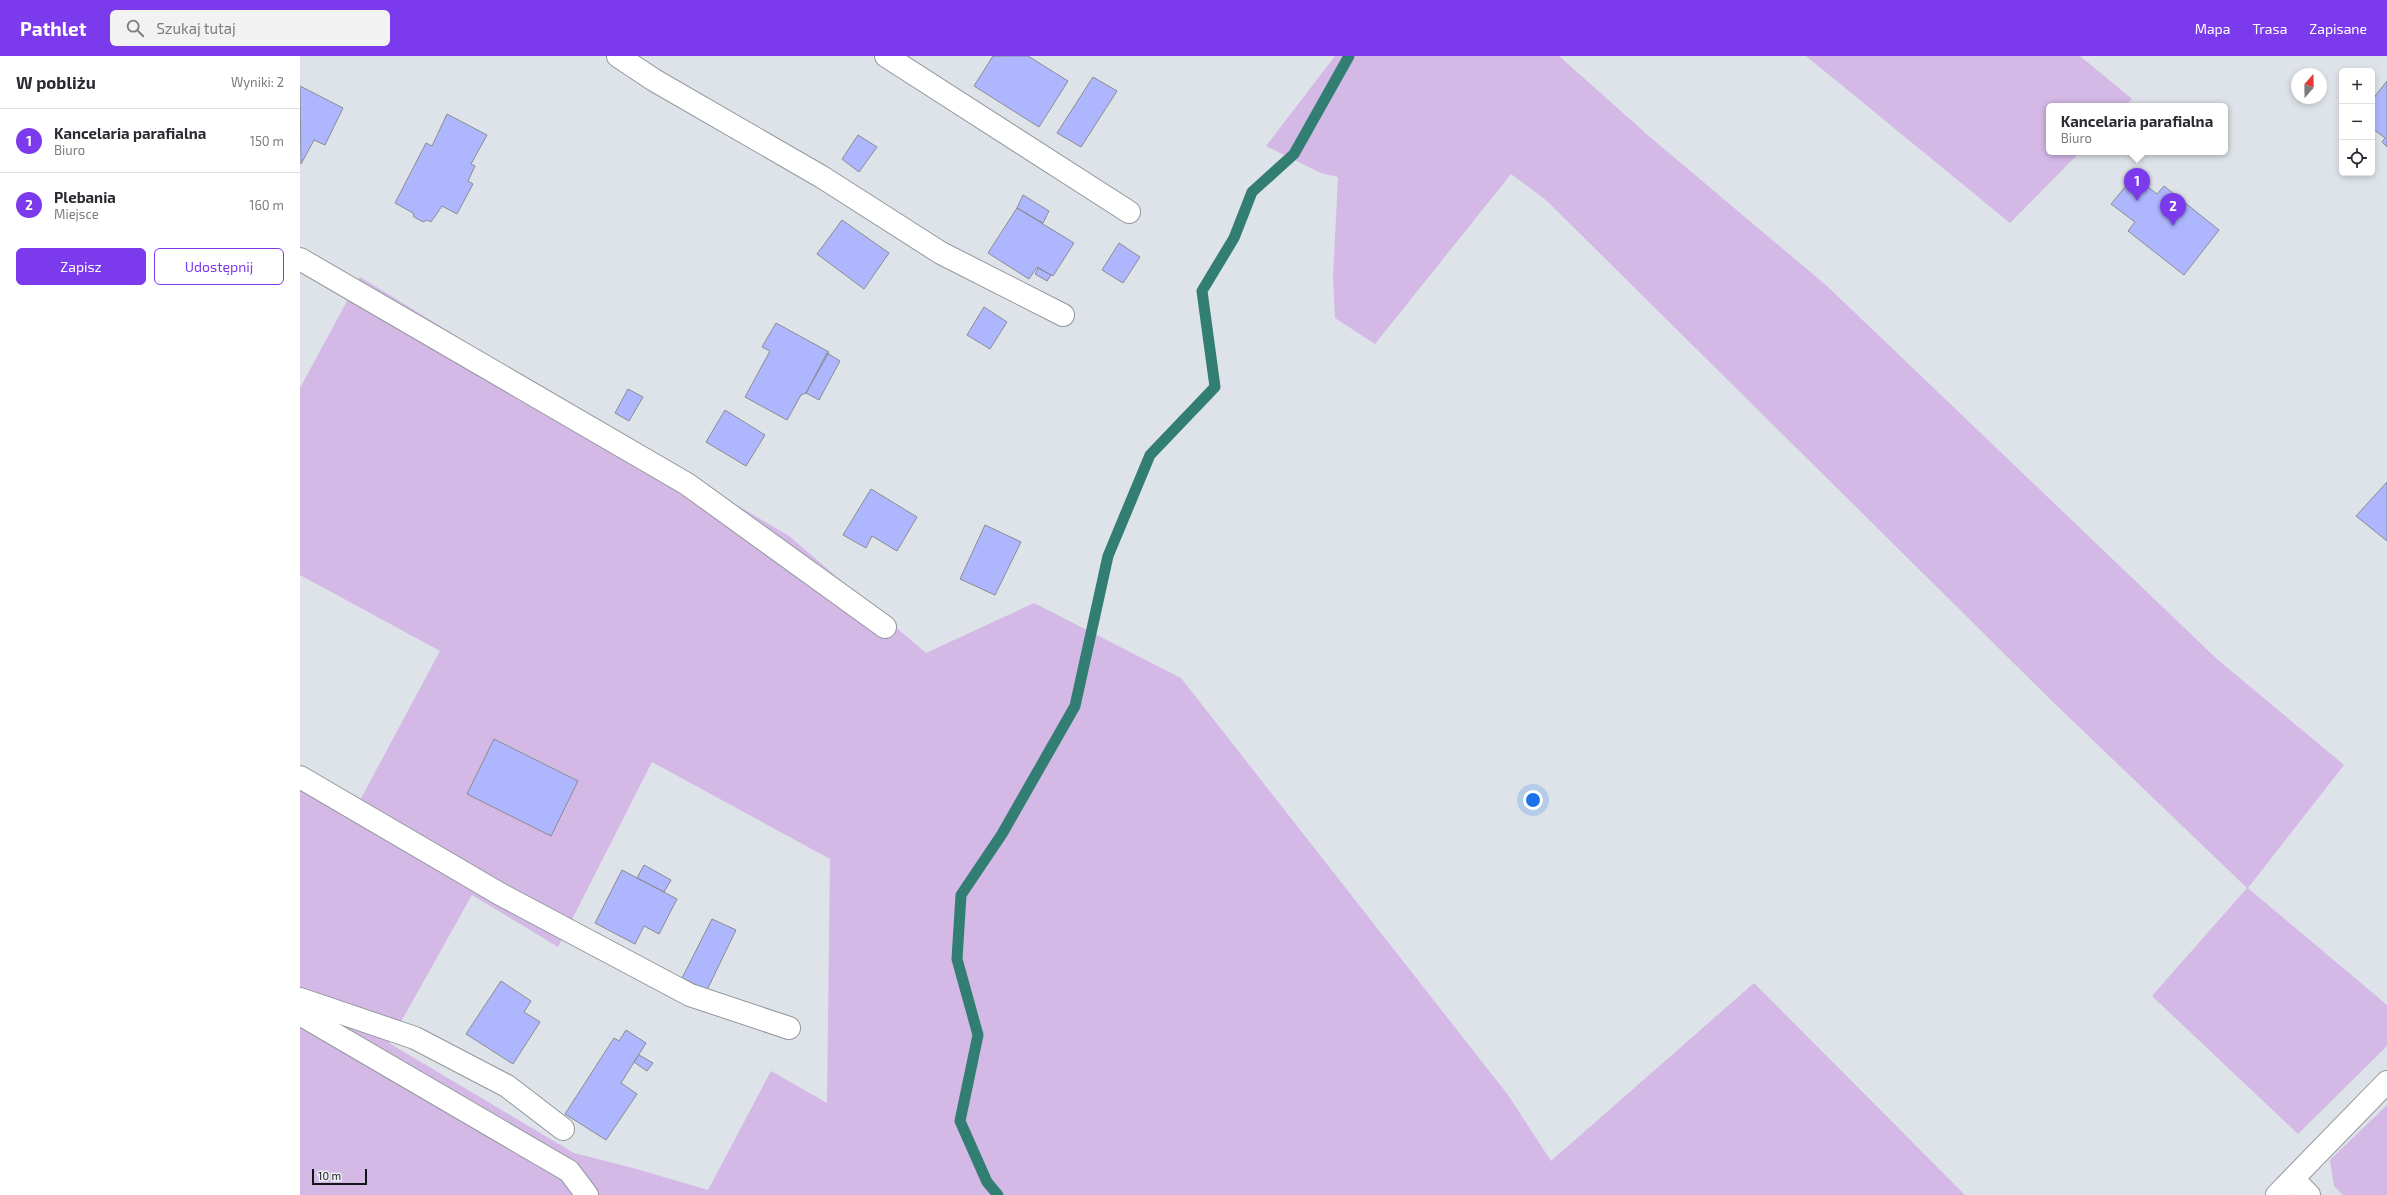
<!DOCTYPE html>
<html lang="pl">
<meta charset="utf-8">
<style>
:root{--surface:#fff;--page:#f2f2f3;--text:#2b2b33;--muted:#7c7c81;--line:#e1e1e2;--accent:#7c3aed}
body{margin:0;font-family:"Exo 2",sans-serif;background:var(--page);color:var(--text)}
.controls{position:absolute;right:12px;top:12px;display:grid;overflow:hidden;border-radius:6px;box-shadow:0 2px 6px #0003}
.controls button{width:36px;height:36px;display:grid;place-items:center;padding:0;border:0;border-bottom:1px solid var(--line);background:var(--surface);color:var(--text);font:20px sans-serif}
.compass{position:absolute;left:1991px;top:12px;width:36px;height:36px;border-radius:50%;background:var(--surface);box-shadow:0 2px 6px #0003;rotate:20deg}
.scale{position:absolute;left:12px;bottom:10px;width:55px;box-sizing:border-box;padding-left:4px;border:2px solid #121416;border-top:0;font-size:11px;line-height:14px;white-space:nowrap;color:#121416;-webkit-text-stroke:3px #eaf0f5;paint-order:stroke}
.you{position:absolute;left:1233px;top:744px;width:14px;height:14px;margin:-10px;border:3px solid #fff;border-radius:50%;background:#1a73e8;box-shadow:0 0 0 6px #1a73e833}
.badge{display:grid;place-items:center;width:26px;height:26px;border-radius:50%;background:var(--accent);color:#fff;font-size:13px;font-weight:700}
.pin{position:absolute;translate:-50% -33px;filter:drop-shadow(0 1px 2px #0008)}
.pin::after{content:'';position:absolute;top:21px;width:14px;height:12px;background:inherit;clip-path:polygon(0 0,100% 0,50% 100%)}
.popup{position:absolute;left:1746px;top:47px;width:182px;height:52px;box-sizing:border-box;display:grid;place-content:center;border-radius:6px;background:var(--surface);filter:drop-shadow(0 1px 3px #0005);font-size:13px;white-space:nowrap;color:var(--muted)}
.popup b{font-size:15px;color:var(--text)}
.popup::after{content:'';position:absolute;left:50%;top:100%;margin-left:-8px;border:8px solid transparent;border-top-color:var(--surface)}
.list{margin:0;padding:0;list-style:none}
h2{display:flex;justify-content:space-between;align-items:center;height:52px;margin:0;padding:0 16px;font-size:17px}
h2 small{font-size:13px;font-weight:400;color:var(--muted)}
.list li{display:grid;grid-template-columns:26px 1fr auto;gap:12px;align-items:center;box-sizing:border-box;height:64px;padding:0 16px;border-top:1px solid var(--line)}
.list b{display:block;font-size:15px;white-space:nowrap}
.list p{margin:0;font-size:13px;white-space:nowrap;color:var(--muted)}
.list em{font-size:13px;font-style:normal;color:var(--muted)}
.actions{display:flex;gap:8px;padding:12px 16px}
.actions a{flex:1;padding:9px 0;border:1px solid var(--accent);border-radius:6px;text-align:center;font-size:14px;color:var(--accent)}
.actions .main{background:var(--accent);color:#fff}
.icon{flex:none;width:22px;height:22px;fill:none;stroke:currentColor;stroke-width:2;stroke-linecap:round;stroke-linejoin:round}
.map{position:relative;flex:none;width:2087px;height:1139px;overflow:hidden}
header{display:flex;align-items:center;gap:24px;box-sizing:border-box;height:56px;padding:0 20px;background:var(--accent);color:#fff}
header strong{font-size:19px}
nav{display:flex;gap:22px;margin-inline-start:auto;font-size:14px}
.search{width:280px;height:36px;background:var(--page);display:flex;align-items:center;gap:10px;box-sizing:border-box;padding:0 14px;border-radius:6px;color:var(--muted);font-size:15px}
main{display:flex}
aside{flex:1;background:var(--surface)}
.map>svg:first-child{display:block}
.green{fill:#d4b9e7;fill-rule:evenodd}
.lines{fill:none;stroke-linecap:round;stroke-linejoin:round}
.stream{stroke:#327e72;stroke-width:11}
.building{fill:#aeb7fe;stroke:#8a8b91}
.minor-casing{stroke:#92979c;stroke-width:24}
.minor{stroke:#fff;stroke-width:22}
</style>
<header>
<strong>Pathlet</strong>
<div class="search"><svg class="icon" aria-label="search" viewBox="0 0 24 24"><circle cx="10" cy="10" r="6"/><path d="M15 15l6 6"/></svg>Szukaj tutaj</div>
<nav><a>Mapa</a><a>Trasa</a><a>Zapisane</a></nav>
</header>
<main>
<aside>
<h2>W pobliżu<small>Wyniki: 2</small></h2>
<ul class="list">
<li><span class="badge">1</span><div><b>Kancelaria parafialna</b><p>Biuro</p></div><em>150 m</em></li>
<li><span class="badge">2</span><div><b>Plebania</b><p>Miejsce</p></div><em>160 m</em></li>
</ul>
<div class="actions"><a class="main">Zapisz</a><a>Udostępnij</a></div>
</aside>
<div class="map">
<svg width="2087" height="1139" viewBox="0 0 2087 1139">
<rect width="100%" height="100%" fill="#dde3e8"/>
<path class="green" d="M1035 0H1259L1351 82 1527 230 1918 604 2044 709 1948 832 2087 949V990L1998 1078 1852 940 1947 832 1752 645 1246 144 1211 118 1075 288 1035 262 1033 221 1038 121 1021 117 966 90Z
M1506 0H1780L1832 43 1825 50H1749V96H1780L1710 167Z
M60 221 287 360 489 480 626 597 734 547 881 622 1208 1039 1251 1105 1454 927 1665 1139H0V714L58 748 140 595 0 519V332ZM352 706 530 803 527 1047 471 1015 408 1134 333 1112 274 1097 89 987 172 839 258 891Z
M2087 1049V1139H2043L2034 1130 2030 1104Z"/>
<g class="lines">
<path class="stream" d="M698 1139 687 1126 660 1065 678 979 657 903 661 839 702 778 775 650 808 500 850 399 915 331 902 235 934 182 952 136 994 98 1049 0"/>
</g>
<path class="building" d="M693 0H728L768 25 739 71 674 30Z
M793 21 817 35 781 91 757 77Z
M2087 25V91L2082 86 2085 82 2072 72V44Z
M0 30 43 52 25 89 14 84 1 108Z
M147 58 187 79 171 108 175 110 168 125 173 128 157 158 142 150 131 166 127 164 123 166 114 161 113 157 95 147 126 87 132 90Z
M558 79 577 91 559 116 542 103Z
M1834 120 1857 138 1864 130 1919 174 1884 219 1828 175 1835 166 1811 148Z
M723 139 749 155 743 167 717 152Z
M717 152 774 187 753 220 737 211 729 223 688 197Z
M542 164 589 197 564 233 517 198Z
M819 187 840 201 823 227 802 214Z
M738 212 751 219 747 225 735 218Z
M684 251 707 266 690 293 667 279Z
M476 267 529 296 506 337 501 339 487 364 445 341 470 295 462 291Z
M527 297 540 305 519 344 506 337Z
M328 333 343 341 329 365 315 357Z
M425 354 465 379 446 410 406 386Z
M2087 426V485L2056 460Z
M571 433 617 461 597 495 572 480 566 492 543 479Z
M685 469 721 486 695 539 660 523Z
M194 683 278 725 251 780 167 738Z
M344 809 371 824 364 836 337 822Z
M322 814 377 843 359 878 344 870 335 888 295 867Z
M412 863 436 874 407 934 382 922Z
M201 925 231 945 224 956 240 966 213 1008 166 978Z
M326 974 346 987 321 1027 337 1038 306 1084 265 1058 314 982 319 985Z
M339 999 353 1007 347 1015 334 1006Z"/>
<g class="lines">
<defs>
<path id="minor" d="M318 0 354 24 522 121 641 197 763 259
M586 0 829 156
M0 203 387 428 585 571
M0 721 200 838 390 939 489 972
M0 943 115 982 207 1030 263 1073
M0 958 269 1115 287 1139
M1993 1123 2009 1139
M1977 1139 2087 1026"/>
</defs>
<use href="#minor" class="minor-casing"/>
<use href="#minor" class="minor"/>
</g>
</svg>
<div class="controls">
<button>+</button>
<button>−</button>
<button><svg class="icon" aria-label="locate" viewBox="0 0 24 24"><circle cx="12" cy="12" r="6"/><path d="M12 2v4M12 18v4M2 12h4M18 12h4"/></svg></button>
</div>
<svg class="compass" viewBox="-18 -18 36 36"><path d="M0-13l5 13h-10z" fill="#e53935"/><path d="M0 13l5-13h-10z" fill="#7c7c81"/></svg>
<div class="scale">10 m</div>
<div class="you"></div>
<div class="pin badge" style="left:1837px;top:145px">1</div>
<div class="popup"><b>Kancelaria parafialna</b>Biuro</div>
<div class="pin badge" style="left:1873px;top:170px">2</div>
</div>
</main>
